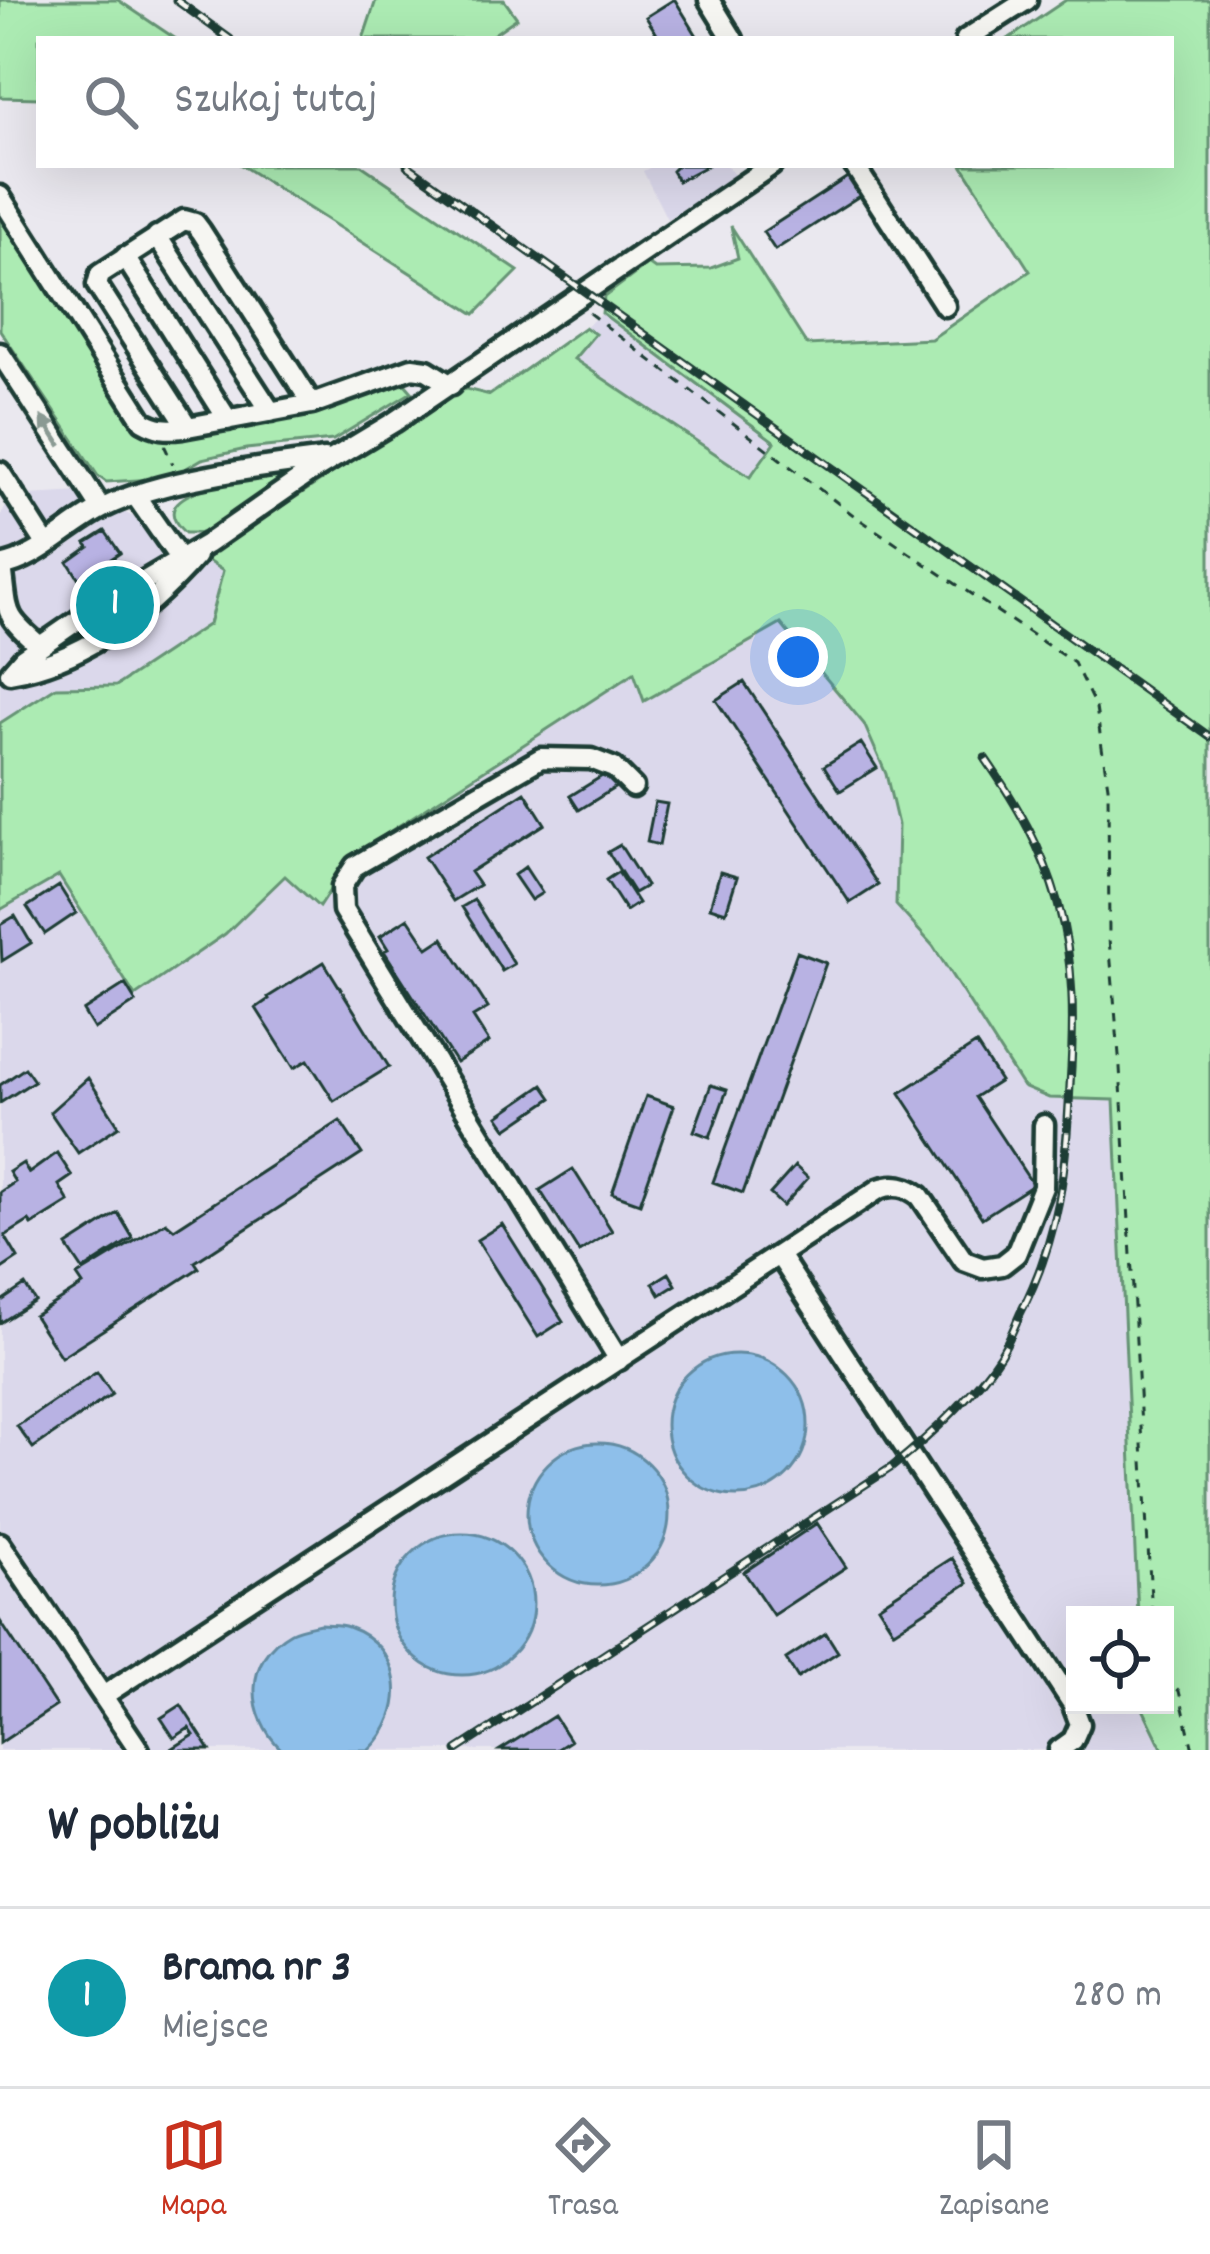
<!DOCTYPE html>
<html lang="pl">
<meta charset="utf-8">
<style>
:root{--surface:#fff;--page:#f6f6f7;--text:#1f2937;--muted:#747a83;--line:#e0e1e3;--accent:#c8321e}
body{margin:0;font-family:Dekko,sans-serif;background:var(--page);color:var(--text)}
.controls{position:absolute;right:36px;bottom:36px;display:grid;overflow:hidden;border-radius:0px;box-shadow:0 12px 48px #0002}
.controls button{width:108px;height:108px;display:grid;place-items:center;padding:0;border:0;border-bottom:3px solid var(--line);background:var(--surface);color:var(--text);font:60px sans-serif}
.you{position:absolute;left:798px;top:657px;width:42px;height:42px;margin:-30px;border:9px solid #fff;border-radius:50%;background:#1a73e8;box-shadow:0 0 0 18px #1a73e833}
.badge{display:grid;place-items:center;width:78px;height:78px;border-radius:50%;background:var(--accent);color:#fff;font-size:39px;font-weight:700}
.pin{position:absolute;translate:-50% -50%;border:6px solid #fff;box-shadow:0 3px 12px #0006}
.list{margin:0;padding:0;list-style:none}
h2{display:flex;justify-content:space-between;align-items:center;height:156px;margin:0;padding:0 48px;font-size:51px}
h2 small{font-size:39px;font-weight:400;color:var(--muted)}
.list li{display:grid;grid-template-columns:78px 1fr auto;gap:36px;align-items:center;box-sizing:border-box;height:180px;padding:0 48px;border-top:3px solid var(--line)}
.list b{display:block;font-size:45px;white-space:nowrap}
.list p{margin:0;font-size:39px;white-space:nowrap;color:var(--muted)}
.list em{font-size:39px;font-style:normal;color:var(--muted)}
.icon{flex:none;width:66px;height:66px;fill:none;stroke:currentColor;stroke-width:2;stroke-linecap:round;stroke-linejoin:round}
.map{position:relative;flex:none;width:1210px;height:1750px;overflow:hidden}
.search{position:absolute;background:var(--surface);box-shadow:0 12px 48px #0002;left:36px;right:36px;top:36px;height:132px;display:flex;align-items:center;gap:30px;box-sizing:border-box;padding:0 42px;border-radius:0px;color:var(--muted);font-size:45px}
.sheet{height:336px;background:var(--surface)}
nav{display:flex;justify-content:space-around;align-items:center;box-sizing:border-box;height:168px;border-top:3px solid var(--line);background:var(--surface);font-size:33px;color:var(--muted)}
nav a{display:grid;justify-items:center;gap:6px}
nav .on{color:var(--accent)}
.map>svg:first-child{display:block}
.built{fill:#dbd8eb}
.green{fill:#acebb3;stroke:#669474;stroke-width:3}
.water{fill:#8ebfea;stroke:#628ba1;stroke-width:3}
.building{fill:#b8b2e3;stroke:#1f3d34;stroke-width:3}
.lines{fill:none;stroke-linecap:round;stroke-linejoin:round}
.minor-casing{stroke:#1f3d34;stroke-width:27}
.path{stroke:#1f3d34;stroke-width:3;stroke-dasharray:9 9;stroke-linecap:butt}
.minor{stroke:#f6f6f2;stroke-width:18}
.rail-casing{stroke:#1f3d34;stroke-width:9}
.rail{stroke:#f6f6f2;stroke-width:4.5;stroke-dasharray:14;stroke-linecap:butt}
.oneway{fill:#8a9a93}
</style>
<div class="map">
<svg width="1210" height="1750" viewBox="0 0 1210 1750">
<rect width="100%" height="100%" fill="#eae8ef"/>
<filter id="ink" filterUnits="userSpaceOnUse"><feTurbulence type="fractalNoise" baseFrequency=".00833" numOctaves="2"/><feDisplacementMap in="SourceGraphic" scale="24" xChannelSelector="R" yChannelSelector="G"/><feConvolveMatrix kernelMatrix="1 2 1 2 8 2 1 2 1" color-interpolation-filters="sRGB"/></filter>
<g filter="url(#ink)">
<path class="built" d="M655 165H726L735 176 667 219 643 171Z
M602 313 776 442 750 477 573 358 594 335 585 327Z
M81 492 140 520 223 571 209 624 116 686 56 687 0 723V517L7 504 29 495Z
M781 623 864 724 886 774 898 825 896 905 933 946 1049 1098 1114 1099 1138 1615H1075V1705H1143L1163 1750H0V910L58 876 135 995 225 934 285 876 319 906 348 861 635 673 645 700Z"/>
<path class="green" d="M0 0H118L176 39H39V98L0 97Z
M376 0H504L517 18 487 39H363Z
M1066 0H1210V1750H1163L1143 1709V1705H1165V1615H1138L1114 1100 1049 1098 1023 1087 933 946 896 905 898 825 886 774 864 724 781 624 644 701 634 673 352 856 319 907 285 876 225 934 135 996 59 876 0 910V723L56 687 116 686 209 624 223 571 203 558 462 388 490 395 585 327 595 334 574 359 750 477 775 442 602 313 604 297 648 264 655 269 711 268 738 258 731 226 807 345 931 339 1030 271 962 165H1171V39H1008Z
M241 165H361L518 271 475 314Z
M0 217 138 431 179 440 335 408 393 382 405 384 412 392 333 440 246 449 202 459 170 478 106 482 98 476 0 330Z
M282 476V480L206 533H185C135 487 258 479 282 476Z"/>
<path class="water" d="M666 1425a71 71 0 1 1 142 0a71 71 0 1 1-142 0Z
M527 1514a71 71 0 1 1 142 0a71 71 0 1 1-142 0Z
M391 1604a71 71 0 1 1 142 0a71 71 0 1 1-142 0Z
M320 1624C329 1625 340 1624 348 1627 405 1647 409 1712 369 1750H282C246 1715 243 1659 291 1632 299 1628 311 1626 320 1624Z"/>
<path class="building" d="M673 0H675L699 39H660L646 17Z
M678 165H708L678 181 672 171Z
M852 174 864 193 775 250 763 232Z
M105 531 120 553 102 565 108 574 85 588 68 562 89 547 86 543Z
M112 571 145 622 119 639 85 588Z
M744 682 878 885 850 903 716 700Z
M861 743 877 768 840 791 824 766Z
M607 773 616 787 579 810 570 796Z
M525 792 545 824 470 872 479 885 453 901 424 857Z
M655 802 667 804 659 845 647 842Z
M620 845 646 886 634 893 608 852Z
M525 867 542 893 531 900 514 875Z
M618 872 638 903 626 911 606 880Z
M720 872 737 877 726 912 710 907Z
M59 886 76 913 45 934 27 907Z
M474 900 514 964 502 971 462 907Z
M15 916 31 943 2 961 0 925Z
M408 918 428 948 443 938 488 1008 473 1017 489 1042 456 1063 384 951 388 949 380 936Z
M797 952 826 963 743 1193 713 1182Z
M324 962 389 1067 334 1101 308 1060 294 1068 256 1008 269 999 268 997Z
M125 984 136 1002 94 1029 83 1011Z
M976 1044 1000 1081 975 1097 1033 1185 982 1218 900 1093Z
M25 1068 34 1081 0 1103V1085Z
M88 1078 119 1126 78 1153 50 1112Z
M543 1085 552 1098 507 1129 498 1116Z
M711 1085 727 1090 710 1137 694 1131Z
M646 1096 674 1106 640 1203 612 1193Z
M340 1121 362 1154 195 1262 199 1268 61 1357 34 1316 83 1285 77 1276 166 1222 174 1229Z
M57 1153 72 1176 59 1185 69 1202 32 1225 29 1221 5 1236 18 1258 0 1270V1192L15 1182 9 1172 23 1163 29 1173Z
M795 1166 808 1178 783 1206 770 1194Z
M573 1169 612 1231 579 1252 540 1190Z
M118 1213 133 1238 83 1270 67 1246Z
M502 1224 563 1321 538 1337 477 1240Z
M669 1273 676 1285 660 1295 653 1283Z
M25 1285 35 1301 0 1323V1302Z
M97 1372 112 1394 33 1448 17 1426Z
M817 1523 846 1567 773 1615 744 1572Z
M952 1558 968 1583 894 1631 878 1606Z
M0 1621 56 1706 0 1743Z
M826 1633 838 1652 798 1678 786 1659Z
M181 1705 210 1750H170L194 1735 189 1728 174 1738 161 1718Z
M554 1716 570 1741 556 1750H500Z"/>
<g class="lines">
<defs>
<path id="minor" d="M709 0 733 39
M966 39 1027 0
M854 165 945 306
M0 196 143 421C157 429 166 430 182 428L312 404 412 368 427 370 451 385
M157 236 271 412
M125 257 228 420
M0 353 101 508
M188 427 97 285 100 274 184 220 195 223 201 231 312 404
M0 472 46 544
M135 495 184 565
M0 566C40 559 69 524 105 507 161 479 262 467 325 459
M2 566C9 613 1 613 40 646
M10 673 23 658 78 620 207 544 306 475 394 422 772 165
M10 673C85 660 147 612 196 556
M779 1255 1072 1703 1080 1724 1073 1740 1059 1750
M619 1360 343 910 342 886 355 866 541 758 591 759 614 768 633 787
M0 1543 139 1750
M103 1696 879 1189C895 1183 907 1186 920 1196L964 1261 983 1268 1002 1265 1016 1254 1043 1187 1044 1125"/>
</defs>
<use href="#minor" class="minor-casing"/>
<path class="path" d="M589 313 856 517 1074 663 1096 708 1108 786 1109 939 1120 1067 1152 1615
M164 445 173 464
M1165 1675 1179 1691 1193 1750"/>
<use href="#minor" class="minor"/>
<defs>
<path id="rail" d="M176 0 230 39
M407 165 1210 737
M457 1750 892 1467C929 1437 974 1395 1000 1355 1008 1343 1014 1328 1020 1314 1060 1236 1066 1171 1070 1085 1074 1023 1075 964 1058 904 1042 847 1018 806 985 758"/>
</defs>
<use href="#rail" class="rail-casing"/>
<use href="#rail" class="rail"/>
</g>
<defs><path id="oneway-solid" d="M-6-.8H1V-3.2L6.5 0L1 3.2V.8H-6Z" transform="scale(3)"/></defs>
<use class="oneway" href="#oneway-solid" transform="translate(51 431) rotate(-123)"/>
</g>
</svg>
<div class="controls">
<button><svg class="icon" aria-label="locate" viewBox="0 0 24 24"><circle cx="12" cy="12" r="6"/><path d="M12 2v4M12 18v4M2 12h4M18 12h4"/></svg></button>
</div>
<div class="you"></div>
<div class="pin badge" style="left:115px;top:605px;background:#0f9aa8">1</div>
<div class="search"><svg class="icon" aria-label="search" viewBox="0 0 24 24"><circle cx="10" cy="10" r="6"/><path d="M15 15l6 6"/></svg>Szukaj tutaj</div>
</div>
<section class="sheet">
<h2>W pobliżu<small></small></h2>
<ul class="list">
<li><span class="badge" style="background:#0f9aa8">1</span><div><b>Brama nr 3</b><p>Miejsce</p></div><em>280 m</em></li>
</ul>
</section>
<nav>
<a class="on"><svg class="icon" aria-label="map" viewBox="0 0 24 24"><path d="M3 6l6-2 6 2 6-2v14l-6 2-6-2-6 2zM9 4v14M15 6v14"/></svg>Mapa</a>
<a><svg class="icon" aria-label="directions" viewBox="0 0 24 24"><path d="M12 3l9 9-9 9-9-9zM9 14v-3h6M13 9l2 2-2 2"/></svg>Trasa</a>
<a><svg class="icon" aria-label="saved" viewBox="0 0 24 24"><path d="M7 4h10v16l-5-4-5 4z"/></svg>Zapisane</a>
</nav>
